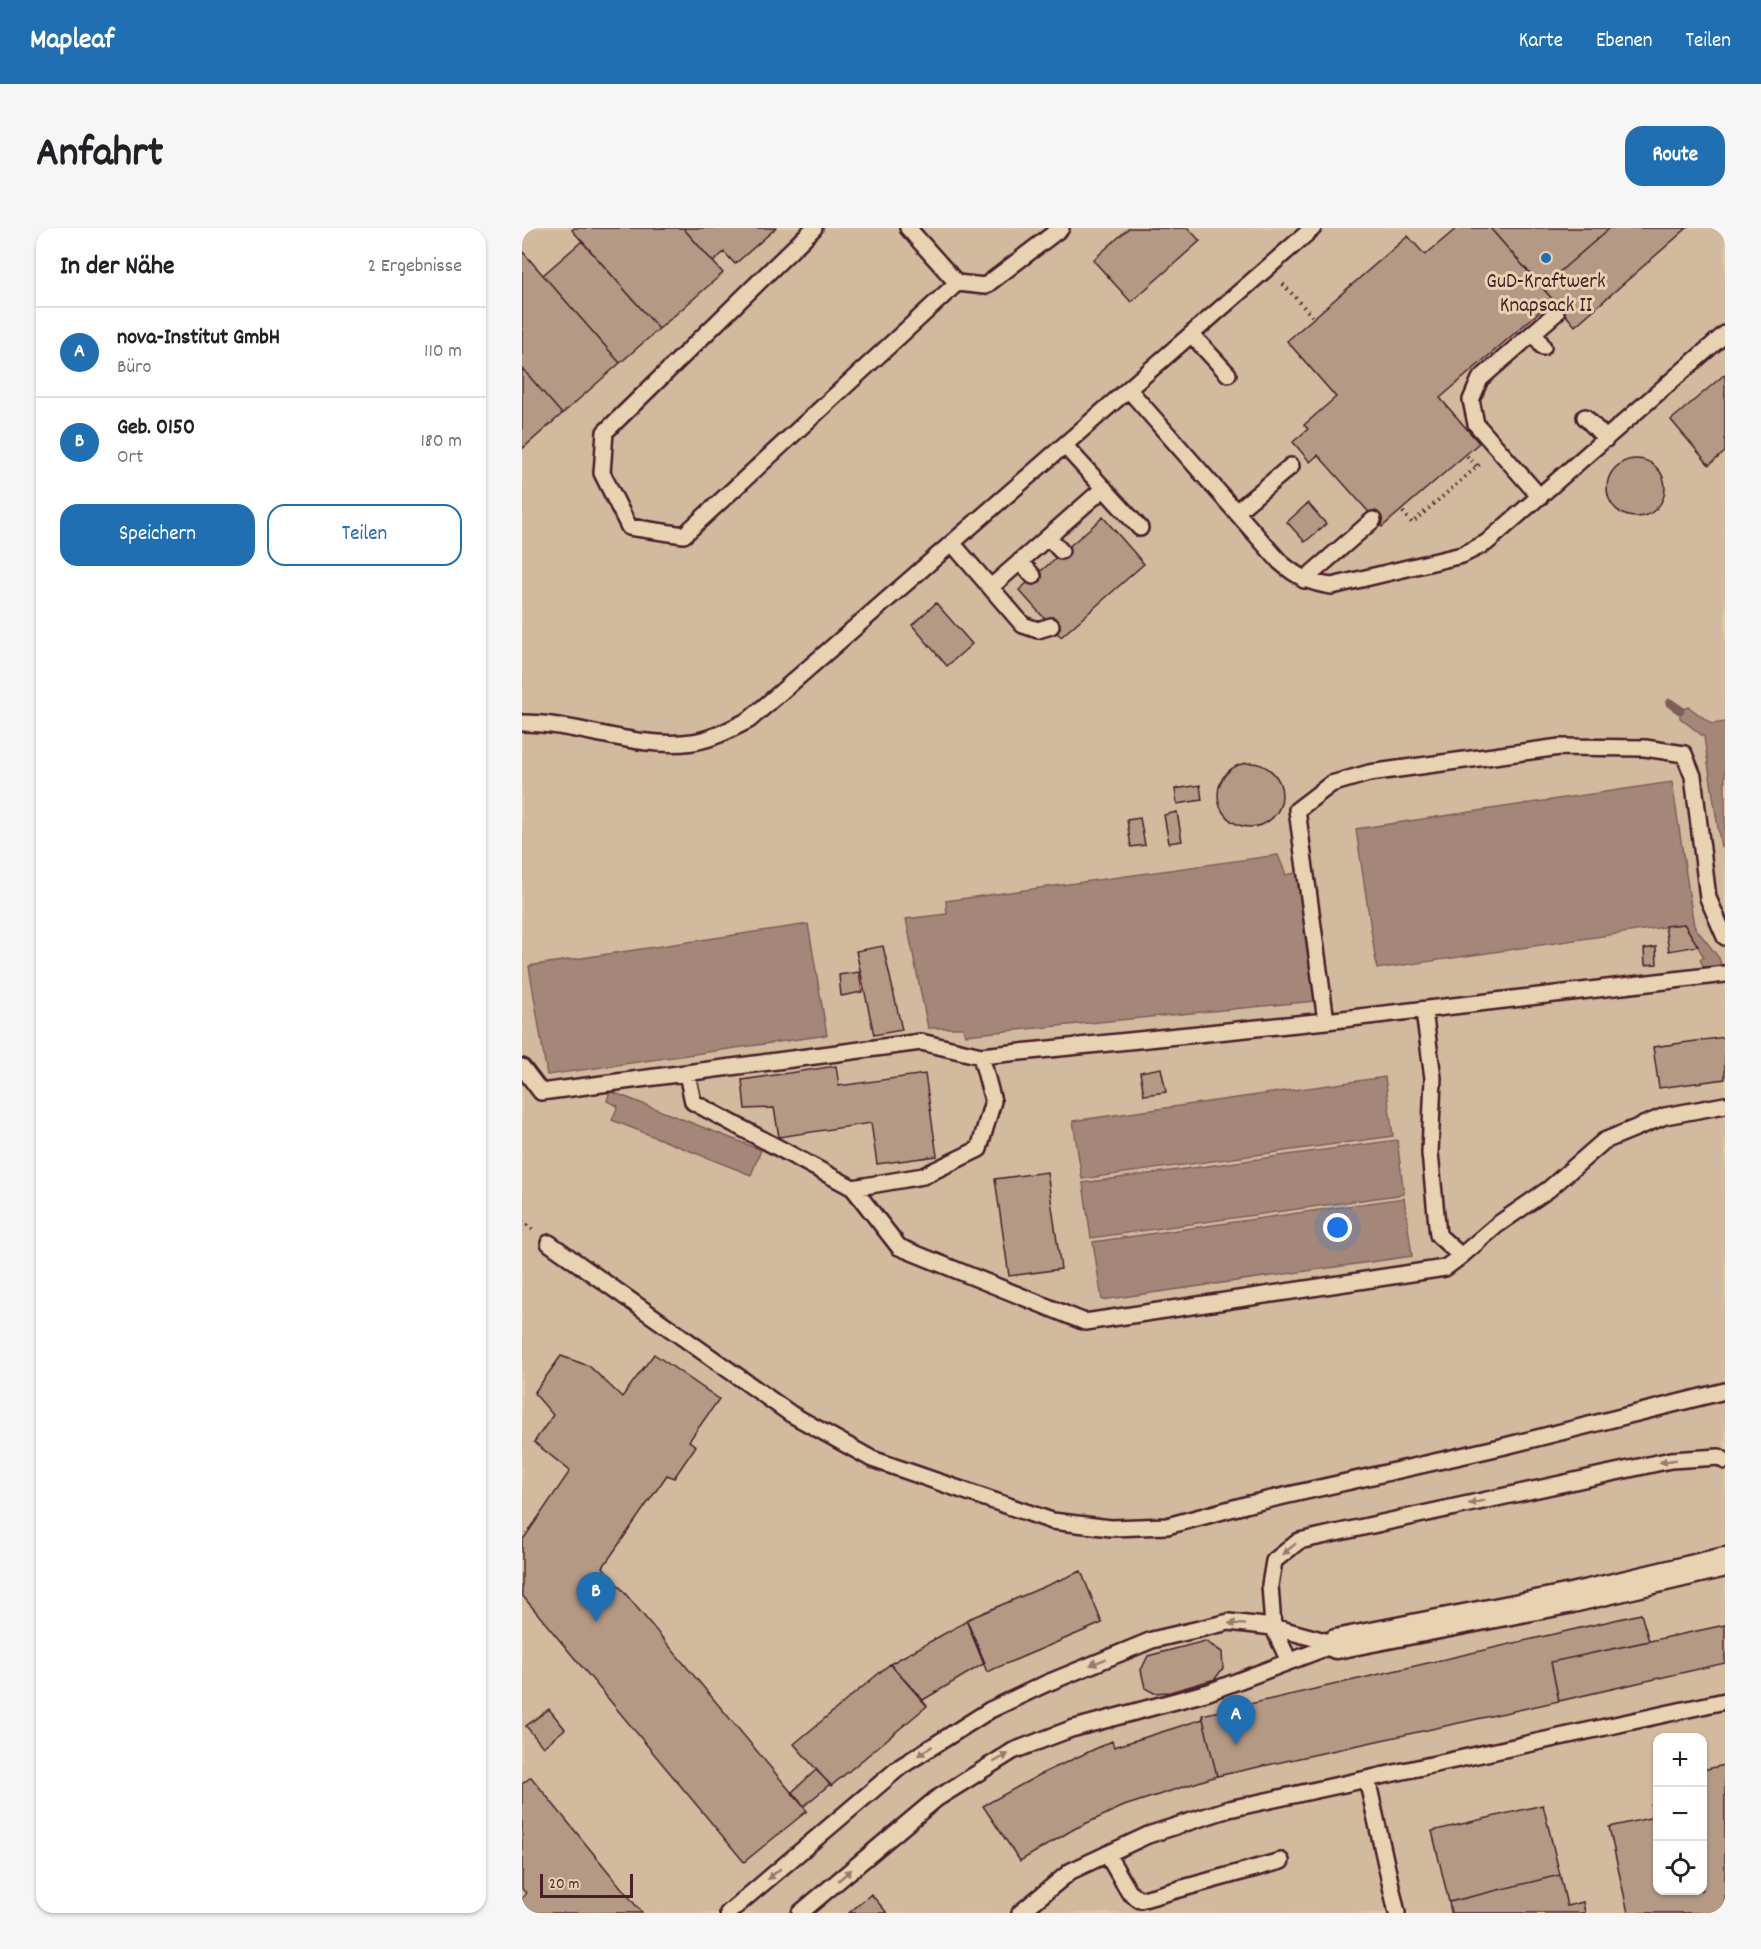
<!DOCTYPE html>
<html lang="de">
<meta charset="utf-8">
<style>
:root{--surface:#fff;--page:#f6f6f6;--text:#202124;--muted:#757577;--line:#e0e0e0;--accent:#1f6fb2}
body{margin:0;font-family:Dekko,sans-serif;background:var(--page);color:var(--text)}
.controls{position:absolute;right:18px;bottom:18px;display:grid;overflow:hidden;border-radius:12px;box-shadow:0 2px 4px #0004}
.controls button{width:54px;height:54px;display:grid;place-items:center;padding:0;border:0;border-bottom:2px solid var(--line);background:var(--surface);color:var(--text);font:30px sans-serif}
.scale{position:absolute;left:18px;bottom:15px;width:93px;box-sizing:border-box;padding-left:6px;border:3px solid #4a1f2b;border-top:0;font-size:16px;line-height:21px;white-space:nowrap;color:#4a1f2b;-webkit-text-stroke:4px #e7d3b1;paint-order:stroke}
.you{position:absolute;left:816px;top:1000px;width:21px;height:21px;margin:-15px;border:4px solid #fff;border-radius:50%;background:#1a73e8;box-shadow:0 0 0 9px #1a73e833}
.badge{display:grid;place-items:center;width:39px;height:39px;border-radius:50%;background:var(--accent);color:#fff;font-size:20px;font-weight:700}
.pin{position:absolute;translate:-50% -50px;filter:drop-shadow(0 2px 3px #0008)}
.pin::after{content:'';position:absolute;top:32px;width:21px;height:18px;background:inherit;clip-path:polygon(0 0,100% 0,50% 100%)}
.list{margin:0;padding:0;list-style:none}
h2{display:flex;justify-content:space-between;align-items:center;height:78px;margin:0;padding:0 24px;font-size:26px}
h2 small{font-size:20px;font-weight:400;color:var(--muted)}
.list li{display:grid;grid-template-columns:39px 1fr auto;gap:18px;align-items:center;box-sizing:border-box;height:90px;padding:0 24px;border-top:2px solid var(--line)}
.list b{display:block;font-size:22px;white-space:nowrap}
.list p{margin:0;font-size:20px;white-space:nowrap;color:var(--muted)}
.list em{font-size:20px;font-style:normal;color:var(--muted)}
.actions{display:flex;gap:12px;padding:18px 24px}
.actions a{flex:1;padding:14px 0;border:2px solid var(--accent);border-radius:18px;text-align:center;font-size:21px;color:var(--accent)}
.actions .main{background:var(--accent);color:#fff}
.icon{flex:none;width:33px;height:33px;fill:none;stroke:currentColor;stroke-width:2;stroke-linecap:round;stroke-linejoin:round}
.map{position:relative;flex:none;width:1203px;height:1685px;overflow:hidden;border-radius:18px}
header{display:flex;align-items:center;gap:36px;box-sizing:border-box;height:84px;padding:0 30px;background:var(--accent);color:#fff}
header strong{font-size:28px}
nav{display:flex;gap:33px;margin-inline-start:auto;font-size:21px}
.intro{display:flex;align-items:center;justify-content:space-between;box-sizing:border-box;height:144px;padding:0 36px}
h1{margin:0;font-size:42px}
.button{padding:15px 27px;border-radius:18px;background:var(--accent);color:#fff;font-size:21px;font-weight:700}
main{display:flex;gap:36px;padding:0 36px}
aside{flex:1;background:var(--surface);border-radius:18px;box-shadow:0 2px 4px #0004}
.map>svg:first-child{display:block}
.built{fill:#d1ba9e;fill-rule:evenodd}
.water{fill:#a58779;stroke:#815d5a;stroke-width:1.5}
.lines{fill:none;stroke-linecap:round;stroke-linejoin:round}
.stream{stroke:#815d5a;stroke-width:9}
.building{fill:#b49985;stroke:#4a1f2b;stroke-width:1.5}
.lane-casing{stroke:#4a1f2b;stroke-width:20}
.street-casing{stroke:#4a1f2b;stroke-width:33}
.path{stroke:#4a1f2b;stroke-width:4;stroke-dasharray:1.5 4.5;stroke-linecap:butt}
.lane{stroke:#e7d3b1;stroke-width:15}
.street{stroke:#e7d3b1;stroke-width:28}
.oneway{fill:#98796e}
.poi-dot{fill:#1f6fb2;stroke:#e7d3b1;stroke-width:2}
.labels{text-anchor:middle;stroke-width:6;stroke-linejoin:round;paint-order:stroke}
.poi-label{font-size:21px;fill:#4a1f2b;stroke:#e7d3b1}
</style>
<header>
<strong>Mapleaf</strong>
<nav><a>Karte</a><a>Ebenen</a><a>Teilen</a></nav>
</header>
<div class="intro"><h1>Anfahrt</h1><a class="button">Route</a></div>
<main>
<aside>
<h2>In der Nähe<small>2 Ergebnisse</small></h2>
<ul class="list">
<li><span class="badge">A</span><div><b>nova-Institut GmbH</b><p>Büro</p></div><em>110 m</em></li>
<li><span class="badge">B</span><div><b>Geb. 0150</b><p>Ort</p></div><em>180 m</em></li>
</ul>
<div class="actions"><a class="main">Speichern</a><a>Teilen</a></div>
</aside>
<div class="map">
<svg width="1203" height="1685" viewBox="0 0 1203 1685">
<rect width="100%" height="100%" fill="#dec8a9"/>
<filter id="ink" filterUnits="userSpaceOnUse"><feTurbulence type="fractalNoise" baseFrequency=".0167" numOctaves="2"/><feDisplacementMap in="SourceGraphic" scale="12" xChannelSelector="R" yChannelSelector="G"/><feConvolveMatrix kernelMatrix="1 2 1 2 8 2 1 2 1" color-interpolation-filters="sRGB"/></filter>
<g filter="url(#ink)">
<path class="built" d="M0 0H1203V1685H0ZM1136 1510H1180V1662H1136Z"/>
<path class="water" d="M1167 479 1190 496 1203 494V618L1199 619 1182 509 1158 490V482Z
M1150 554 1172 698 1197 730 1200 739 1183 741 1178 732 1182 729 1162 696 855 741 834 601Z
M756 627 764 647 779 644 793 773 443 807 441 800H406L384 691 425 686 424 673Z
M286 696 305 807 25 847 7 738Z
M863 849 871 908 560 951 551 893Z
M88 863 239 922 229 947 90 892 96 878 85 873Z
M875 912 882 966 569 1010 561 955Z
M882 970 890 1028 580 1072 571 1014Z"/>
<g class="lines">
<path class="stream" d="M1148 475 1158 482"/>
</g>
<path class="building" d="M52 0H161L201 45 137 101 50 2Z
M161 0H254L213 36 202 24 191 34Z
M607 0H666L678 13 609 74 571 32Z
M935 0H968L1031 72 918 170 957 215 860 299 796 227 788 234 771 214 786 201 782 197 814 169 765 113 886 8 903 27Z
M968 0H1088L1020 59Z
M1088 0H1165L1053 98 1020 59Z
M60 13 137 101 98 135 21 47Z
M0 23 98 135 40 186 0 140Z
M0 140 40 186 0 221Z
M1203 146V224L1187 237 1149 192Z
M1085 260a29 29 0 1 1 58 0a29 29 0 1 1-58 0Z
M786 275 804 296 783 314 765 294Z
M581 289 622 336 539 409 497 362Z
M414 375 450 416 425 438 390 397Z
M696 567a32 32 0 1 1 64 0a32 32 0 1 1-64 0Z
M678 557 680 572 655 576 653 561Z
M655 584 660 613 647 615 642 587Z
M618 590 623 617 609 619 605 592Z
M1162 696 1176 718 1147 723 1143 698Z
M361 718 380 802 352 807 334 723Z
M1134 719 1135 736 1123 737 1122 721Z
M337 744 340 764 319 768 317 747Z
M1203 809V851L1137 860 1131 819Z
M314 838 317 858 403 846 415 928 355 936 349 895 257 909 252 880 223 881 220 852Z
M639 840 644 864 622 867 618 844Z
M525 944 539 1041 487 1048 473 951Z
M132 1126 197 1171 167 1213 174 1218 152 1250 145 1247 81 1339 285 1583 222 1634 0 1367V1313L48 1243 12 1214 31 1187 12 1165 39 1128 67 1138 100 1169Z
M559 1343 580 1395 465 1444 444 1392Z
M1119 1386 1127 1413 1029 1434 1037 1473 695 1548 680 1487Z
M445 1393 463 1435 401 1472 368 1436Z
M1203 1397V1435L1037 1473 1029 1434Z
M683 1413 700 1424 701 1440 693 1451 648 1464 632 1465 623 1460 619 1442 626 1428Z
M368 1436 405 1478 309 1558 272 1516Z
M27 1481 43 1501 21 1519 4 1498Z
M681 1491 695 1548 602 1578 552 1601 498 1633 461 1578 519 1546 590 1513 592 1519Z
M1203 1537V1685H1106L1087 1599 1132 1589 1129 1577 1136 1575V1662H1180V1542Z
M294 1542 308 1556 282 1578 270 1564Z
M9 1549 120 1685H0V1670L4 1665 0 1661V1556Z
M1021 1577 1038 1647 927 1674 910 1603Z
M1038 1647 1045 1678 1061 1674 1063 1685H929L927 1674Z
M349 1666 365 1685H327Z"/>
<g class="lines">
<defs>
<path id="lane" d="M292 0 83 204 80 245 107 299 162 307 435 55 386 0
M435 55 463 58 539 0
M1012 104 1021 119
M670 107 706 146
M607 162 758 334C775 349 788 355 810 358L940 327 964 315 1203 106
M1063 189 1084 211
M543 218 618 300
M1018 269 954 196 949 172 958 151 1034 85
M714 284 769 238
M526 309 539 323
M430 315 501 397 516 402 529 398
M498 333 511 348
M782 352 851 292
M469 359 582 260
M0 495C57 495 114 522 171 514 191 511 209 501 227 492L791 0
M902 783 911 850 908 925 916 1007 939 1028 975 997 1027 961 1082 913 1143 888 1203 877
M804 793 1203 746
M0 839 19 864 399 814 459 828 804 793 775 582 809 556 847 545 1038 519 1123 520 1162 526 1171 548 1186 670 1203 709
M165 846 171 874 331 960 401 948 457 921 471 873 459 828
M331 960 377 1019 563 1094 923 1040 939 1028
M27 1015 269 1186 350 1231 530 1293 589 1300 645 1298 727 1276 983 1218 1203 1163
M767 1433 751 1399 748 1357 752 1333 777 1313 1149 1232 1197 1229 1203 1233
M845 1551 875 1685
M585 1626 607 1664 618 1672 759 1633
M206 1685 378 1539 468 1482 523 1456 630 1412 707 1394 751 1399 814 1416
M278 1685 414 1571 491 1523 549 1501 687 1464 814 1416
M498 1685 549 1643 626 1607 707 1581 1203 1473"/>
<path id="street" d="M814 1416 1050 1370 1203 1334"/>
</defs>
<use href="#lane" class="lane-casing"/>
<use href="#street" class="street-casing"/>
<path class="path" d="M761 56 790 88
M945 228 955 239
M881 284 890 295 959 235
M0 993 11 1002"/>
<use href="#lane" class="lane"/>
<use href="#street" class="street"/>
</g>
<defs><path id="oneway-solid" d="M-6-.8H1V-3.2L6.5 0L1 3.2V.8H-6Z" transform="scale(1.5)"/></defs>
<g class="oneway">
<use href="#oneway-solid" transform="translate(1146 1233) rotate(171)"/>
<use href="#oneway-solid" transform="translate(955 1274) rotate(168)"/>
<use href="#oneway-solid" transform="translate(767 1321) rotate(141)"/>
<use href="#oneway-solid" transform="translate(715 1396) rotate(-176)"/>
<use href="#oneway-solid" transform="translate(576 1434) rotate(158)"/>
<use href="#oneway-solid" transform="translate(403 1523) rotate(147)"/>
<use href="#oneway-solid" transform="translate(479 1530) rotate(-30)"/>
<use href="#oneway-solid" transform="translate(252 1646) rotate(140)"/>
<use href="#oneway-solid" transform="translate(323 1647) rotate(-40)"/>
</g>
</g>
<circle class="poi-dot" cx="1024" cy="30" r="6"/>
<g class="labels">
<g class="poi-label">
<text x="1024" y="59">GuD-Kraftwerk<tspan x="1024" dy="24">Knapsack II</tspan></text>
</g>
</g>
</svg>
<div class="controls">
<button>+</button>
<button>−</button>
<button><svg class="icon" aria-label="locate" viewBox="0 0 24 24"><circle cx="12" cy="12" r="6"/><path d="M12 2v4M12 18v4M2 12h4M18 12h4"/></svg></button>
</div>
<div class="scale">20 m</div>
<div class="you"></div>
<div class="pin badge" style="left:714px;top:1517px">A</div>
<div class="pin badge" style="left:74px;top:1394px">B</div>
</div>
</main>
